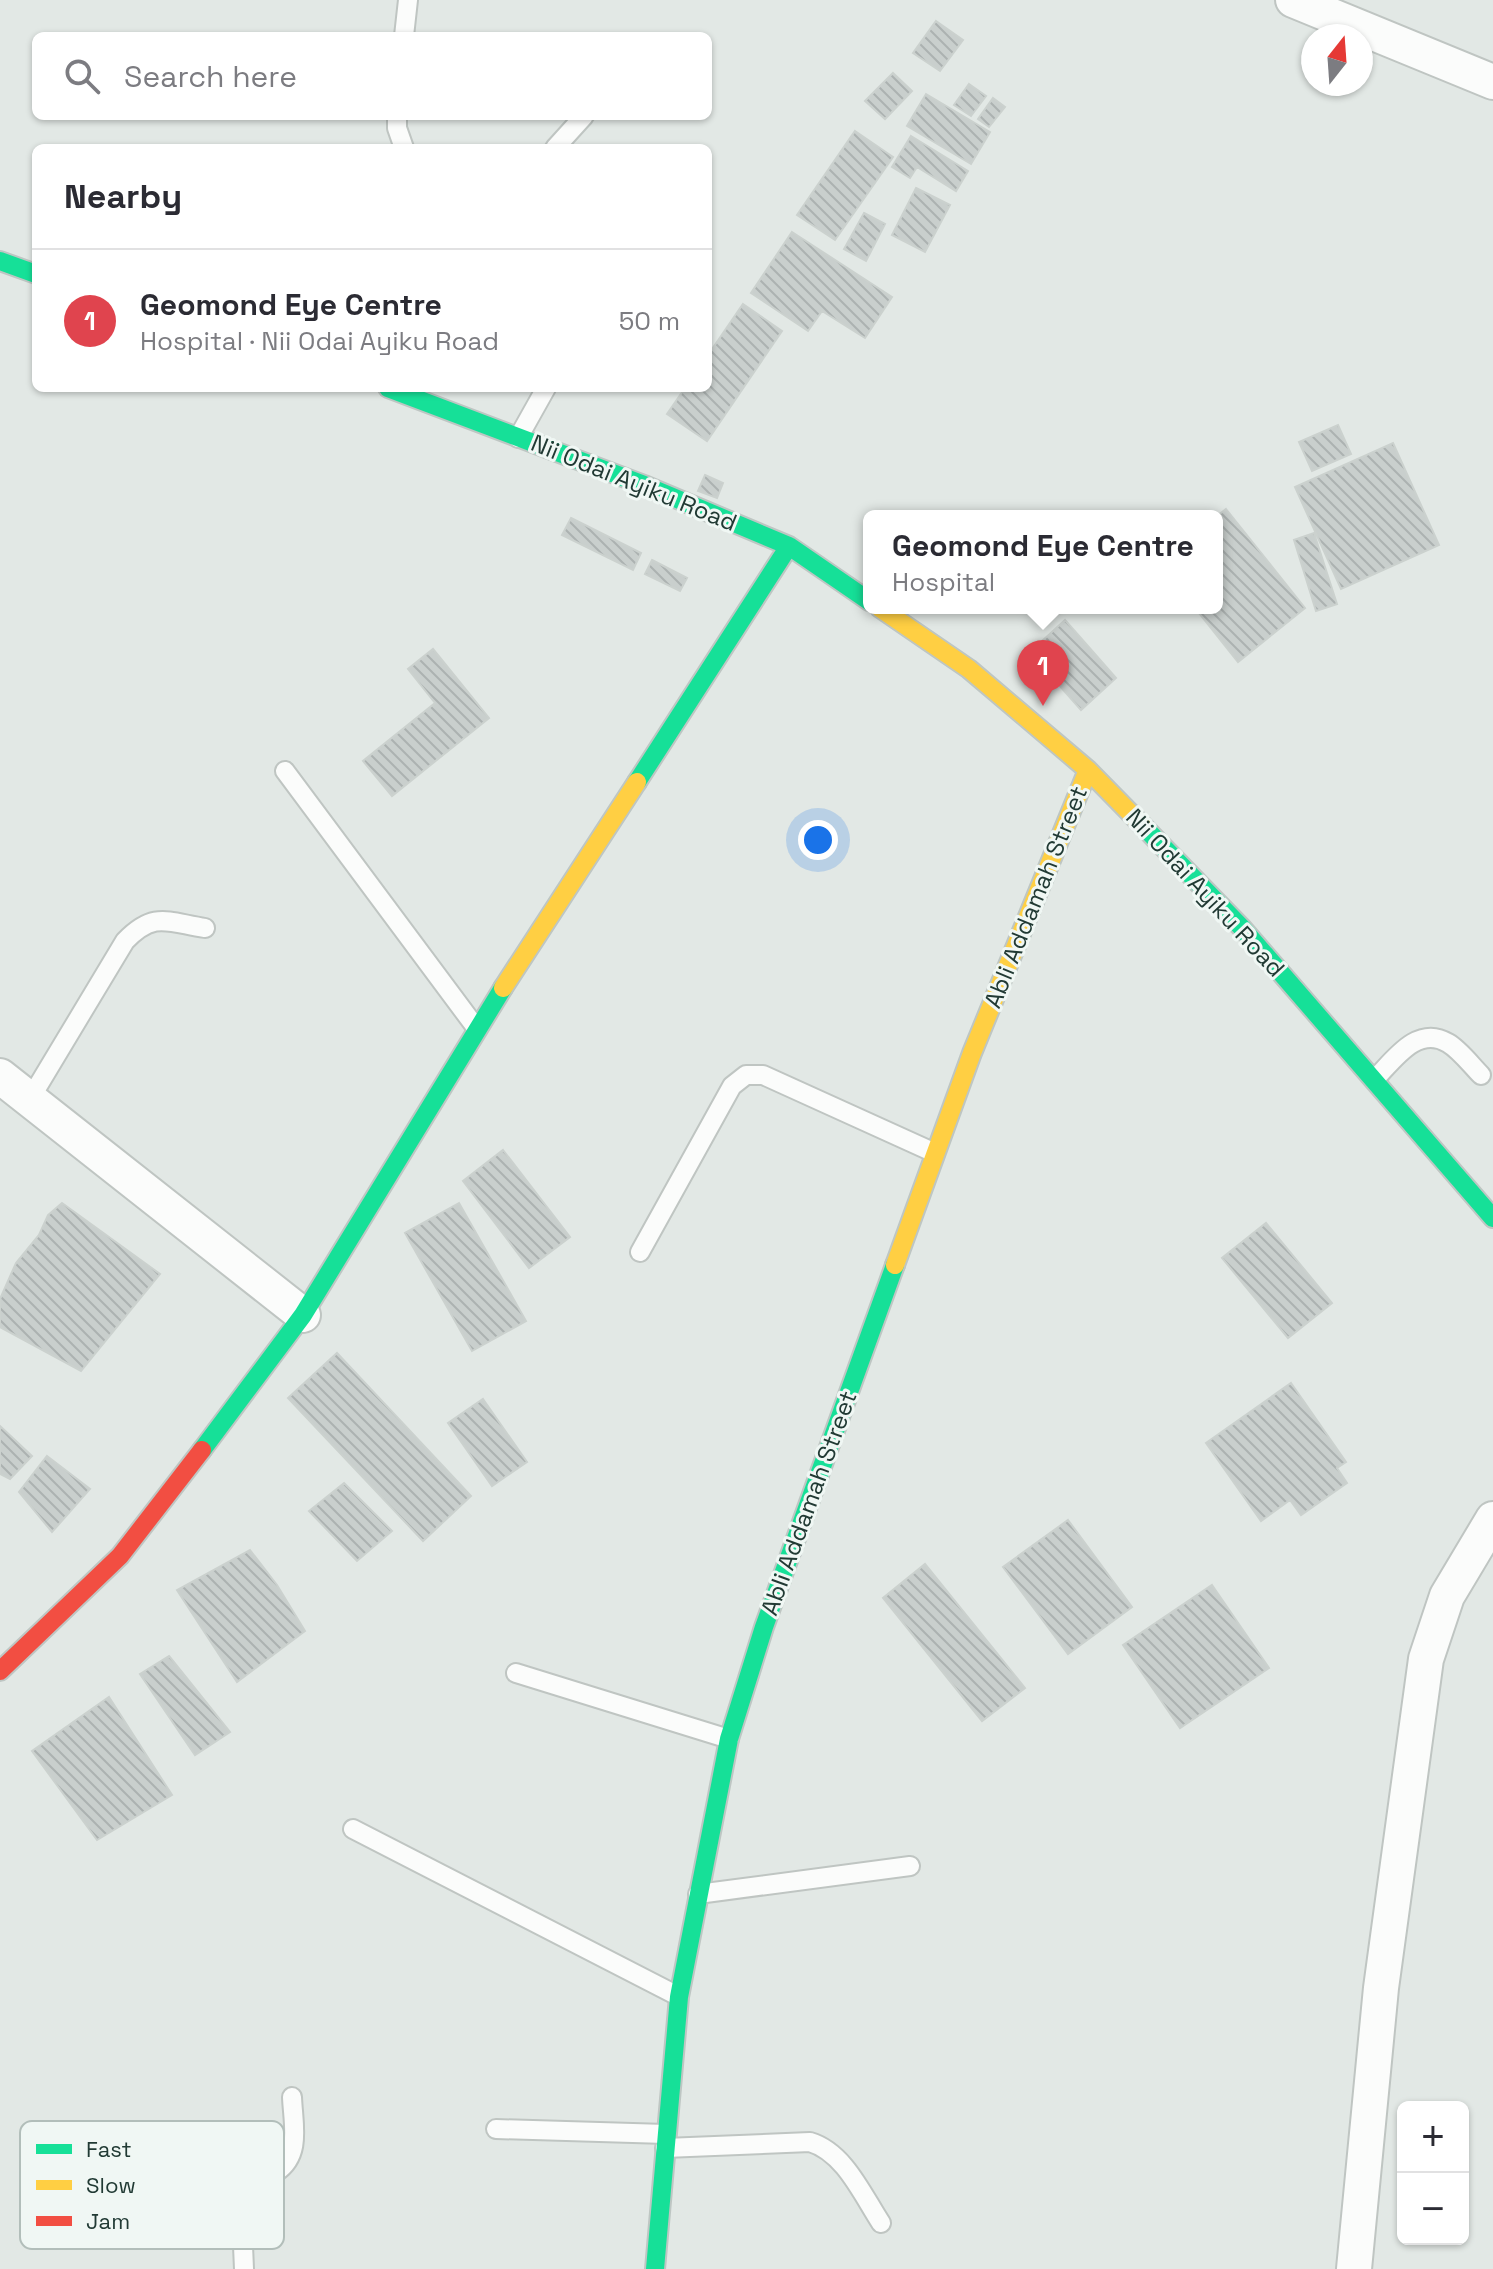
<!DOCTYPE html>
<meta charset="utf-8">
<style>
:root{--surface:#fff;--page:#f7f7f7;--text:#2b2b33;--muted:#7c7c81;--line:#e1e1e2;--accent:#657772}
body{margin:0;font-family:"Space Grotesk",sans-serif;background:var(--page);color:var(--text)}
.controls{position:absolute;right:24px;bottom:24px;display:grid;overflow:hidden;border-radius:12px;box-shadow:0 2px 6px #0004}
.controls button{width:72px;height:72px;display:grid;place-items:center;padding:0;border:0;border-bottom:2px solid var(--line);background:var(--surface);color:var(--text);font:40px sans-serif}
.compass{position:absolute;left:1301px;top:24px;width:72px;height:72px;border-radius:50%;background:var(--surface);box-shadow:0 2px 6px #0004;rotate:17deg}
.you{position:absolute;left:818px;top:840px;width:28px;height:28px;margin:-20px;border:6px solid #fff;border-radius:50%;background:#1a73e8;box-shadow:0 0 0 12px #1a73e833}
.badge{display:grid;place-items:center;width:52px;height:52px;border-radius:50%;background:var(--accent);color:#fff;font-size:26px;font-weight:700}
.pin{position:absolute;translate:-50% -66px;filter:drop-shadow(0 2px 4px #0008)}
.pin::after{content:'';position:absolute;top:42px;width:28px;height:24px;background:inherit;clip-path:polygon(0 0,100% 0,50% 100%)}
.popup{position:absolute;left:863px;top:510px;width:360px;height:104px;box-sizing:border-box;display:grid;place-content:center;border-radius:12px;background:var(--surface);filter:drop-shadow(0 2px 6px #0005);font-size:26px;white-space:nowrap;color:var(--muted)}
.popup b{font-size:30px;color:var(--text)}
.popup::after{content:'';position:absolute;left:50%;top:100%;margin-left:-16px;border:16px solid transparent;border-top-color:var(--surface)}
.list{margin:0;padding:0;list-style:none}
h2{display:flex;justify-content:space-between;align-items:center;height:104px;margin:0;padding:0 32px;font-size:34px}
h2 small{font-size:26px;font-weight:400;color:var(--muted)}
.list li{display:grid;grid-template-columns:52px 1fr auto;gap:24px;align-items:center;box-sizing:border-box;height:144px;padding:0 32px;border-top:2px solid var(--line)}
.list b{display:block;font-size:30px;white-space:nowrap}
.list p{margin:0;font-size:26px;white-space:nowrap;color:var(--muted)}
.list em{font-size:26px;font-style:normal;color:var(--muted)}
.icon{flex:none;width:44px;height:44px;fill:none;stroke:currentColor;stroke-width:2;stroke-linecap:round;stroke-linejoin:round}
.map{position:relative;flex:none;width:1493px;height:2269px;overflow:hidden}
.search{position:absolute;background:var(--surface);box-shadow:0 2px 6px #0004;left:32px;top:32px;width:680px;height:88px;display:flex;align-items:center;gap:20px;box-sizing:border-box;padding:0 28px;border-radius:12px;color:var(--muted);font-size:30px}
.panel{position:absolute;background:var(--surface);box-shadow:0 2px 6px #0004;left:32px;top:144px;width:680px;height:248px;border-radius:12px}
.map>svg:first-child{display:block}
.building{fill:url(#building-back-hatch);stroke:#cbd1ce;stroke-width:2}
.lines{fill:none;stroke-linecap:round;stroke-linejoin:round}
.lane-casing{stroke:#bfc5c2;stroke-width:22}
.street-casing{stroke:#bfc5c2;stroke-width:38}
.fast-casing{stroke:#bec6c3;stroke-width:22}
.slow-casing{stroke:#bec6c3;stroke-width:22}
.jam-casing{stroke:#bec6c3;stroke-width:22}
.lane{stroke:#fbfcfb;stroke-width:18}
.street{stroke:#fbfcfb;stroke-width:34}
.fast{stroke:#16e098;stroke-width:18}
.slow{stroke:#ffcf43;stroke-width:18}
.jam{stroke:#f24e42;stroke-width:18}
.labels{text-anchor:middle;stroke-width:6;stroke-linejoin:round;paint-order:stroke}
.street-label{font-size:24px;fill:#213a34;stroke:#f0f7f4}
.key{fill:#f0f7f4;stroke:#b2beba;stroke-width:2}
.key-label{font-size:22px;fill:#213a34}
</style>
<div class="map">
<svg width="1493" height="2269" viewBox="0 0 1493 2269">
<defs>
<pattern id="building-back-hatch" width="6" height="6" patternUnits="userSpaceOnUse" patternTransform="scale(2)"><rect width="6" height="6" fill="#c9cfcd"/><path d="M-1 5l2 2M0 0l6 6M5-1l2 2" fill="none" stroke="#acb2b1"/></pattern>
</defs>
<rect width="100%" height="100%" fill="#e2e8e5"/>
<path class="building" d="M936 21 963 40 940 71 913 53Z
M893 73 912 91 885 119 865 101Z
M969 84 986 96 971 116 954 105Z
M926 94 990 132 971 164 907 126Z
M993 98 1005 107 989 127 978 119Z
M855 131 893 157 835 240 797 215Z
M911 136 968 171 956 191 917 167 910 178 892 167Z
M916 188 950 205 925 252 892 235Z
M864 213 885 224 866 261 844 249Z
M792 232 892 297 865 338 822 311 808 331 751 293Z
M743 304 782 331 707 441 667 414 685 388H708V355Z
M1338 425 1351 454 1312 471 1299 442Z
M1393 443 1439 545 1341 589 1295 487Z
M705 475 723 483 717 498 698 491Z
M1226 509 1305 608 1238 662 1195 608H1217V516Z
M571 518 641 553 633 570 562 535Z
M1314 533 1337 604 1316 611 1294 540Z
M652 560 687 578 680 591 645 574Z
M1065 620 1116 678 1081 710 1030 652Z
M433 649 489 718 392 796 363 761 435 703 408 669Z
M503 1150 570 1237 529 1268 463 1181Z
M62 1203 160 1274 81 1371 0 1327V1299L16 1263 39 1235 48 1215Z
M459 1203 526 1321 472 1351 405 1233Z
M1266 1223 1332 1303 1288 1338 1222 1258Z
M337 1353 471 1496 423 1541 288 1398Z
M1291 1383 1346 1462 1337 1468 1347 1483 1301 1515 1290 1500 1261 1521 1206 1443Z
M483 1399 527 1462 492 1486 448 1423Z
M0 1426 32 1456 10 1479 0 1474Z
M47 1456 90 1489 52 1532 19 1492Z
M344 1483 392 1531 357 1561 309 1511Z
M1068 1520 1132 1607 1068 1654 1003 1567Z
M250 1550 277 1585 305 1631 237 1682 177 1590Z
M925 1564 1025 1688 982 1721 883 1598Z
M1212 1585 1269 1668 1180 1728 1123 1645Z
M169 1656 230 1732 195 1755 140 1674Z
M109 1697 172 1795 97 1840 32 1751Z"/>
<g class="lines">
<defs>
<path id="lane" d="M404 36 408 0
M397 116V128L404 148
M555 148 584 116
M518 438 546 388
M285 771 477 1029
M1374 1080C1393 1061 1417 1024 1448 1043 1460 1050 1471 1065 1481 1075
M30 1099 125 941C154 911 167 922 205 928
M640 1252 732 1086 746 1075H763L935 1153
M516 1673 729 1739
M353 1829 678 1996
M698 1894 910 1866
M496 2129 666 2134
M665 2148 810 2142C844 2152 862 2194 881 2223
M244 2269 241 2199C251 2187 263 2180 276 2172 302 2155 293 2124 292 2097"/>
<path id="street" d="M1293 0 1493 82
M0 1076 303 1315
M1354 2269 1381 1988 1426 1659 1447 1596 1493 1519"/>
<path id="fast" d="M0 261 36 274
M388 388 644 485 789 546 869 601
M637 782 789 546
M1142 825 1242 928 1493 1218
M202 1450 303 1315 503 988
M655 2269 679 1997 729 1739 764 1627 895 1265"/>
<path id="slow" d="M880 608 969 669 1088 770 1142 825
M503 988 637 782
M895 1265 972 1053 1088 770"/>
<path id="jam" d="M0 1671 120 1556 202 1450"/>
</defs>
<use href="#lane" class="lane-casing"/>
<use href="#street" class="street-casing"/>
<use href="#fast" class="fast-casing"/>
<use href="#slow" class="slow-casing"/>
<use href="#jam" class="jam-casing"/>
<use href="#lane" class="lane"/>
<use href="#street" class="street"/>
<use href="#fast" class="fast"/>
<use href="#slow" class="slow"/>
<use href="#jam" class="jam"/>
</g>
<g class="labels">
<g class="street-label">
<text transform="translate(634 483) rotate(22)" y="8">Nii Odai Ayiku Road</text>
<text transform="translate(1205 893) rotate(47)" y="8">Nii Odai Ayiku Road</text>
<text transform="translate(1036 897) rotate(-68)" y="8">Abli Addamah Street</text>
<text transform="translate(809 1503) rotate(-70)" y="8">Abli Addamah Street</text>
</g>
</g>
<rect x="20" y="2121" width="264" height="128" rx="12" class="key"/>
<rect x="36" y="2144" width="36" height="10" fill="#16e098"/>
<rect x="36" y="2180" width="36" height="10" fill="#ffcf43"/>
<rect x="36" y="2216" width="36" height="10" fill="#f24e42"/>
<g class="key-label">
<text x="86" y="2157">Fast</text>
<text x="86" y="2193">Slow</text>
<text x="86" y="2229">Jam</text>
</g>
</svg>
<div class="controls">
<button>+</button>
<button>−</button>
</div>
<svg class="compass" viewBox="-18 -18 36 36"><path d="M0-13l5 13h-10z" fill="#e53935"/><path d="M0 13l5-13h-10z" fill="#7c7c81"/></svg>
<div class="you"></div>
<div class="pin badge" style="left:1043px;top:706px;background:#e0444e">1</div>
<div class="popup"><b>Geomond Eye Centre</b>Hospital</div>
<div class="search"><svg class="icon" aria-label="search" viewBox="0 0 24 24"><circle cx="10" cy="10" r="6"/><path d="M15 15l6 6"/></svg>Search here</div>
<section class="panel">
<h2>Nearby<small></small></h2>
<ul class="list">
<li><span class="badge" style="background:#e0444e">1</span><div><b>Geomond Eye Centre</b><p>Hospital · Nii Odai Ayiku Road</p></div><em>50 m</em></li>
</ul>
</section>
</div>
